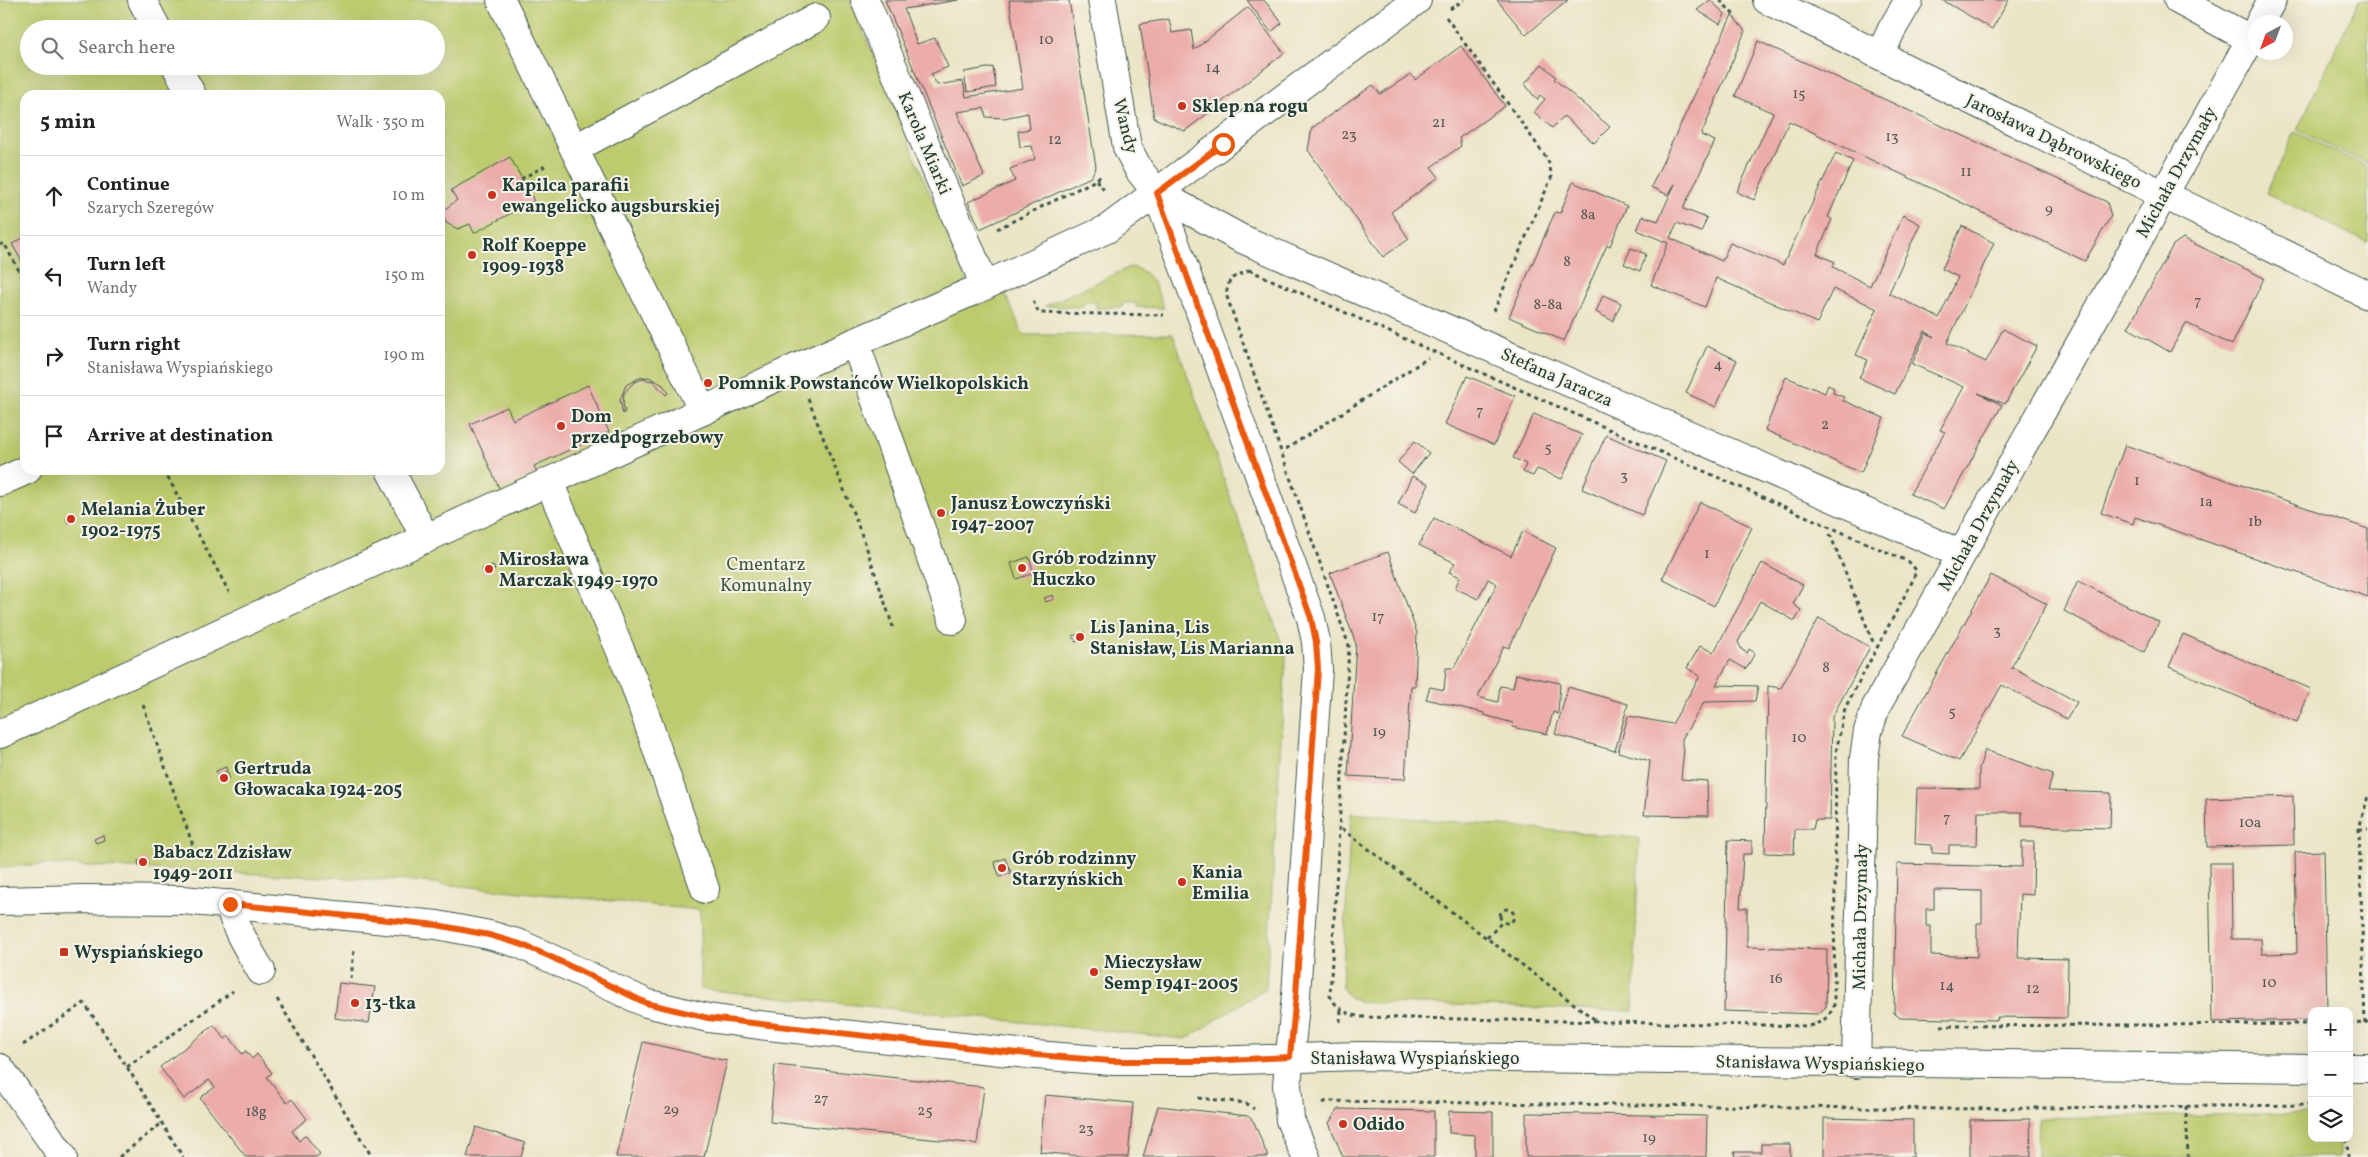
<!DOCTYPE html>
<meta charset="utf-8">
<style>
:root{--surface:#fff;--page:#f6f6f6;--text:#222;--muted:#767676;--line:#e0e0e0}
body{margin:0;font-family:Vollkorn,serif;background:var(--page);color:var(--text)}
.controls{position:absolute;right:15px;bottom:15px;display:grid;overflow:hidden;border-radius:10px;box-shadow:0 5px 20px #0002}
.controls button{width:45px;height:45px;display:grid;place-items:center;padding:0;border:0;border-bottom:1px solid var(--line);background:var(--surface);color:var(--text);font:25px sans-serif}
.compass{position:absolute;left:2248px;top:15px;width:45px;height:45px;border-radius:50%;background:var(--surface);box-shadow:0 5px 20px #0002;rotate:221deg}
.stop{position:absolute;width:15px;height:15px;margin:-11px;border:4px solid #ea580c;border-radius:50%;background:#fff}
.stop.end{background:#ea580c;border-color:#fff;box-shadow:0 1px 5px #0008}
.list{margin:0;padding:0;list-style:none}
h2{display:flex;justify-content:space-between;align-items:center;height:65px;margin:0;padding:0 20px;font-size:21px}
h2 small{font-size:16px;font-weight:400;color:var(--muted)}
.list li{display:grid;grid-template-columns:32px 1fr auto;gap:15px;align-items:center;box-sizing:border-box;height:80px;padding:0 20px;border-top:1px solid var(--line)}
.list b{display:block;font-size:19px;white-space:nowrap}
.list p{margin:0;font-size:16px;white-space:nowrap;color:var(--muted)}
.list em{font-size:16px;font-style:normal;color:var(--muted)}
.icon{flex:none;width:28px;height:28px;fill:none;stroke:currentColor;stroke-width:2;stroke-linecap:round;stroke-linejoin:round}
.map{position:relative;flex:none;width:2368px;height:1157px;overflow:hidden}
.search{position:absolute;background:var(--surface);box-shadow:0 5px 20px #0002;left:20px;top:20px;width:425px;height:55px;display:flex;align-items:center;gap:12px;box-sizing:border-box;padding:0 18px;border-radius:28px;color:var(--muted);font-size:19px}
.panel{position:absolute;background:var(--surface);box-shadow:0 5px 20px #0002;left:20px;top:90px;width:425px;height:385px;border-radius:15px}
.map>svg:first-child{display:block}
.green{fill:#bdcb6e;stroke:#6e8451;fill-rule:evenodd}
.building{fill:#ecacaa;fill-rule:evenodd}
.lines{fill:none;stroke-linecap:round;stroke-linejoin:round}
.minor-casing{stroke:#3e564a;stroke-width:30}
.path{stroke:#3e564a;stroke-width:3;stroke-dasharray:4 4;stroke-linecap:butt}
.minor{stroke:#fff;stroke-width:28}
.route{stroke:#ea580c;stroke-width:6}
.poi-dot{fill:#c8321e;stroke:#f7f3e8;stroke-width:2}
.labels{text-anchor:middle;stroke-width:4;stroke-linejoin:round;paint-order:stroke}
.number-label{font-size:15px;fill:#525952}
.poi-label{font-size:18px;font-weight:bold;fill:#1f3d34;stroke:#f7f3e8;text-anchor:start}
.street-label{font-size:18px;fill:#1f3d34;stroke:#f7f3e8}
.park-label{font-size:18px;fill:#3f5940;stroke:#f7f3e8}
</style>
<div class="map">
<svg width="2368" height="1157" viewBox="0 0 2368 1157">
<rect width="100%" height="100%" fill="#f7f3e8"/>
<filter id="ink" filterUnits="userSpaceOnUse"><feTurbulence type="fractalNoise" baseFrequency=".02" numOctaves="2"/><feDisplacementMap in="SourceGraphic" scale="10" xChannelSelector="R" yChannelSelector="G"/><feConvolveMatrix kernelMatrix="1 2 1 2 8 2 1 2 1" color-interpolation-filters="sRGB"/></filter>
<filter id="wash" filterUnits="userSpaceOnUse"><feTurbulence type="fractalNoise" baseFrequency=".0096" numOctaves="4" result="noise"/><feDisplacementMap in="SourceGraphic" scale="20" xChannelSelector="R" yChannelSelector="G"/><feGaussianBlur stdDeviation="1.12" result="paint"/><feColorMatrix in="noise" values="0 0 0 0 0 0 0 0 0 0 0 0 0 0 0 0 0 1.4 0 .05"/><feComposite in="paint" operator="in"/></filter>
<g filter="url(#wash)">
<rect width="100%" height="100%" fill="#ebe5c7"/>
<path class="green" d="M0 0H850L976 305 1005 293 1023 335 1173 334 1286 656 1266 988 1186 1039 700 989V910L412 881 42 864 0 868ZM29 29H436V66H29ZM25 95H440V470H25Z
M2359 0H2368V164L2297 130Z
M2295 132 2368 167V243L2266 193Z
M1130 267C1153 270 1156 289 1164 308L1136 307V303H1123L1122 307 1096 308V302H1084L1083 307 1045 306Z
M1351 813 1639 838 1633 1011 1361 1002 1348 996 1342 987Z
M2312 1113V1138H2339V1157H2037L2038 1118Z"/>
<g id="blocks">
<path class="building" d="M885 0H958L904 9 917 44 935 38 948 67 931 74 937 85 963 81 966 97 1023 88 1009 0H1069L1096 167 1091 177 980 229 968 202 1015 181 1010 169 1035 159 1032 146 1020 147 1018 131 1030 129 1028 113 1004 118 986 117 984 108 957 112 984 176 962 186Z
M1247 0H1264L1282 23 1271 32Z
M1497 0H1568L1526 35Z
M1710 0 1725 14 1720 24 1697 10Z
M1942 0H2009L1992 29Z
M1248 7 1284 53 1185 131 1154 118 1140 24 1169 19 1172 33 1191 30 1194 50Z
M1732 15 1745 31 1701 135 1715 141 1683 209 1707 218 1701 232 1677 223 1670 238 1722 261 1730 243 1783 265 1836 153 1853 161 1828 217 1832 219 1817 254 1835 262 1833 267 1870 286 1903 215 1920 224 1889 293 1939 318 1958 277 1942 269 1962 226 1994 243 1947 343 1986 362 2003 329 2037 346 2005 404 1978 393 2002 405 1944 509 1910 494 1945 432 1940 430 1964 387 1912 364 1926 333 1934 337 1925 331 1895 394 1859 378 1868 360 1856 355 1877 309 1863 302 1833 289 1817 323 1716 278 1705 307 1651 285 1668 243 1637 230 1643 216 1658 221 1675 184 1668 195 1651 187Z
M1758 41 2107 202 2111 216 2085 261 1789 121 1754 200 1737 192 1773 113 1735 96Z
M1461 46 1505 106 1459 138 1461 146 1431 167 1439 177 1391 212 1409 239 1383 257 1308 150 1312 128 1373 85 1380 94 1411 74 1415 80Z
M1542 64 1556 77 1554 79 1610 127 1594 143 1564 116 1552 128 1534 112 1545 99 1540 95 1537 100 1525 84Z
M993 67 996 87 967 92 964 72Z
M510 157 534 201 474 233 470 224 458 229 446 223 443 215 444 210 457 200 451 190Z
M1573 182 1627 206 1610 246 1607 245 1564 341 1509 317 1555 212 1560 213Z
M25 237V267L12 244Z
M2183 238 2264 278 2232 345 2186 323 2170 352 2128 328 2173 245Z
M1631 248 1646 254 1640 271 1624 264Z
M558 263 561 270 552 273 550 267Z
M1603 295 1621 303 1613 321 1596 312Z
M1707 346 1737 360 1716 407 1686 393Z
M1467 376 1515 396 1494 445 1445 424Z
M649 377 663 385 668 393 666 395 653 381 643 379 634 382 624 393 623 404 625 412 623 414 620 400 626 385 639 378Z
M1786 377 1825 393 1828 385 1834 388 1833 393 1844 397 1842 400 1884 418 1861 473 1765 430Z
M588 385 609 432 534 466 537 473 500 490 470 424 507 407 513 420Z
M1534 414 1582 435 1562 479 1537 469 1533 476 1523 472 1526 464 1513 458Z
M1606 435 1666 461 1642 515 1582 489Z
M1415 441 1429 453 1412 474 1398 462Z
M2125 445 2368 529V597L2135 517 2133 524 2101 513Z
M1412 476 1429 484 1415 513 1398 504Z
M1700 502 1752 527 1714 606 1662 579Z
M945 510 947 514 938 517 936 513Z
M75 514 77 519 68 523 66 518Z
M1434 518 1511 556 1523 531 1556 548 1509 648 1504 646 1478 697 1498 702 1500 686 1513 688 1516 674 1560 683 1558 714 1553 712 1547 734 1512 727 1513 723 1484 715V713L1426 699 1430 687 1444 690 1446 668H1454L1497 584 1488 579 1478 599 1455 588 1460 577 1449 572 1455 563 1419 545Z
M1388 552 1417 633 1415 686H1411L1405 779 1348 776 1356 644 1330 573Z
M1029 557 1034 573 1016 579 1011 563Z
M1762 563 1803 585 1793 604 1801 610 1795 621 1760 601 1738 642 1742 650 1747 653 1749 649 1755 653 1746 669 1730 660 1716 685 1758 686 1755 701 1704 702 1682 739V747L1684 748 1681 779 1707 781 1708 816 1644 815 1650 761 1618 752 1628 716 1672 724 1700 676 1687 668 1700 646 1714 652Z
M493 565 495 570 484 574 482 569Z
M1991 575 2047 604 2011 668 2016 669 2077 702 2067 719 2002 685 1959 761 1902 736Z
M2078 581 2159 622 2144 652 2064 611Z
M1053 595 1054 599 1046 602 1044 598Z
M1819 618 1870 647 1832 717 1830 820H1815L1813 829H1795L1794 854 1765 853 1768 686 1781 688Z
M1084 632 1086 638 1075 642 1073 636Z
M2183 634 2311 689 2297 722 2169 667Z
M1568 687 1628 704 1615 751 1555 734Z
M1985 750 2053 774 2048 791 2111 793 2110 828 2022 826V812H1978L1977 845H1949V854L1932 853V845L1915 844 1917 788 1979 789V768Z
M226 767 227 771 218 775 216 771Z
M228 773 229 778 220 781 218 777Z
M2293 796 2294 845 2207 847 2206 799Z
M103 835 104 840 96 843 94 839Z
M1728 840 1752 841V854H1743L1740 908H1747V947L1827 949 1826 1007 1818 1014 1724 1011Z
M2022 842H2034L2033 895 2020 894 2018 958 2068 959 2067 1018 1997 1017 1998 1020 1900 1018 1894 1013 1897 864 2022 867ZM1934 890 1982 891V923H1977V957L1931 955V926H1926V909H1934Z
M2324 851 2327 1011H2312V1020L2212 1022 2209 863H2231L2232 939H2261L2262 954 2297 953 2295 852Z
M147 858 148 863 139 865 138 861Z
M1005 858 1011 873 1000 877 994 862Z
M1186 879 1188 883 1179 886 1177 882Z
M1098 969 1099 973 1090 975 1089 970Z
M339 983 375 987 369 1023 335 1018Z
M214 1025 225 1039 229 1036 242 1054 246 1051 252 1059 257 1054 272 1073 267 1077 287 1103 292 1099 307 1119 292 1131 299 1141 305 1135 320 1154 316 1157H246L200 1098 215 1087 209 1080 184 1099 160 1067Z
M643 1042 727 1061 704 1157H616Z
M775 1065 984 1087 977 1144 770 1122Z
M1045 1095 1133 1103 1128 1157H1089L1040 1152Z
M1158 1106 1248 1116 1254 1122 1268 1157H1143Z
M1338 1109 1434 1111V1157H1343L1329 1123Z
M1449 1111 1493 1112V1157H1475V1135L1449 1133Z
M1526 1113 1707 1116 1706 1157H1526Z
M1824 1118 1913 1120V1157H1824Z
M2030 1119 2031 1157H1970V1120Z
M476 1127 525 1143 521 1157H467Z
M1761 1144H1790V1157H1735L1734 1152H1761Z"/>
</g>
</g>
<g filter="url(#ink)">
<use href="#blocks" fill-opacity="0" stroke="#3e564a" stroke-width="1"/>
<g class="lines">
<defs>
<path id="minor" d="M142 0 157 29
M501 0 703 411
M865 0 985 286
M1102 0 1127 147 1139 170 1157 193 1311 618 1316 642 1318 669 1296 995 1287 1085 1290 1120 1306 1157
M1767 0 2368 295
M2178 0 2250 39
M2260 22 2272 0
M1880 55 1892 29 1909 0
M176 66 192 95
M574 149 816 18
M1157 193 1240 238 1961 554
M855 342 953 620
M390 470 426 539
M0 482 27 470
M549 482 635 685 705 889
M0 734 796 368 971 292 1107 229 1417 0
M0 901 82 899 183 900 437 925 489 935 520 944 646 1003 708 1018 759 1025 1036 1055 1111 1061H1207L1359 1056 2312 1068
M230 904C234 928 249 950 261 971
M1856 1064 1864 758 1868 731 1876 707 2256 30
M0 1068 63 1157
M2349 1068H2368"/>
</defs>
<use href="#minor" class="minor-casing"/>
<path class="path" d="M1720 0 1735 16
M1450 9 1464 0
M1446 17 1548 160 1552 176 1494 311
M521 179 545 166
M1096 180 1105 190
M997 229 1096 180 1102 174
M0 245 4 243 25 282
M1249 270 1898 557 1909 562 1916 570 1913 580 1845 708 1836 752 1834 1005C1829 1018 1823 1022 1809 1026L1360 1017C1345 1013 1338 1010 1330 996L1349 646 1226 294 1230 279Z
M1033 301 1039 313 1164 315
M808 399 865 543 893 627
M1286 449 1428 358
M164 470 229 592
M1830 534 1873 642
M143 705 196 854
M1342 829 1598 1022
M2359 829H2368
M1500 916a7 7 0 1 1 14 0a7 7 0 1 1-14 0Z
M1487 938 1502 922
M351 979 354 950
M277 999 372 1157
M1340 1022 1341 1010
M2349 1024 2368 1023
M2365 1024 2359 829 2368 796
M1941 1026 2312 1024
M23 1045 84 1003 127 1067 183 1157
M127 1067 233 991
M1198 1098 1246 1103 1254 1109
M1323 1103 1327 1101 1946 1109 2312 1105
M2186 1106 2188 1157
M2347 1138 2348 1157
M119 1157 162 1123"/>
<use href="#minor" class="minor"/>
</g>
</g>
<g class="lines" filter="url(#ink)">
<path class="route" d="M230 904 437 925 489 935 520 944 549 956 646 1003 708 1018 1036 1055 1111 1061H1207L1290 1057 1296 995 1318 669 1316 642 1311 618 1157 193 1223 144"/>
</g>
<g class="poi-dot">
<circle cx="1182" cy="106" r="5"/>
<circle cx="492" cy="195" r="5"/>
<circle cx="472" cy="255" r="5"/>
<circle cx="708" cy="383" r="5"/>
<circle cx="561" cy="426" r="5"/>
<circle cx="941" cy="513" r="5"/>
<circle cx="71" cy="519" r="5"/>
<circle cx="1022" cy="568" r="5"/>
<circle cx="489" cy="569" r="5"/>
<circle cx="1080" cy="637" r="5"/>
<circle cx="224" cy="778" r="5"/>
<circle cx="143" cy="862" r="5"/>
<circle cx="1002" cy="868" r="5"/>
<circle cx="1182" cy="882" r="5"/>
<rect x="59" y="947" width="10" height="10" rx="2.5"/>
<circle cx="1094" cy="972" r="5"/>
<circle cx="355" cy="1003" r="5"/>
<circle cx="1343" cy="1124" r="5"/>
</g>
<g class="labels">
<g class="number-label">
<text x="1046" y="44">10</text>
<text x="1213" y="72">14</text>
<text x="1799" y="98">15</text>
<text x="1439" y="127">21</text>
<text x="1349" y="139">23</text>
<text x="1892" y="141">13</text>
<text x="1055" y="144">12</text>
<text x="1966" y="176">11</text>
<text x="2049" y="213">9</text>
<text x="1588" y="219">8a</text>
<text x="1567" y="266">8</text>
<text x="2198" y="305">7</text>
<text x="1548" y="309">8-8a</text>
<text x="1718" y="369">4</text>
<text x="1480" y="415">7</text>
<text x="1825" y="429">2</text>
<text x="1548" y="452">5</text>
<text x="1624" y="480">3</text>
<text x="2137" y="485">1</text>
<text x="2206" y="506">1a</text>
<text x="2255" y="526">1b</text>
<text x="1707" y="558">1</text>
<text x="1378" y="621">17</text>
<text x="1997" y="635">3</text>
<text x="1826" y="672">8</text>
<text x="1952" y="716">5</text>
<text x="1379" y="736">19</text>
<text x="1799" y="742">10</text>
<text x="1947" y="822">7</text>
<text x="2250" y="827">10a</text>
<text x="1776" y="983">16</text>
<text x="2269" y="987">10</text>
<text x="1947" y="990">14</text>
<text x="2033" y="993">12</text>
<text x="821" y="1103">27</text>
<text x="671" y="1114">29</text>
<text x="925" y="1115">25</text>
<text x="256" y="1116">18g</text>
<text x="1086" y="1133">23</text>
<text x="1649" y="1142">19</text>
</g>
<g class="poi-label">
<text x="1192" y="112">Sklep na rogu</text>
<text x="502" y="191">Kapilca parafii<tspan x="502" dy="21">ewangelicko augsburskiej</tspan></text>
<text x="482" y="251">Rolf Koeppe<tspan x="482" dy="21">1909-1938</tspan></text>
<text x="718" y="389">Pomnik Powstańców Wielkopolskich</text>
<text x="571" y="422">Dom<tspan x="571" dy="21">przedpogrzebowy</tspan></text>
<text x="951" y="509">Janusz Łowczyński<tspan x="951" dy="21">1947-2007</tspan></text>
<text x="81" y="515">Melania Żuber<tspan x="81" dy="21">1902-1975</tspan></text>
<text x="1032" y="564">Grób rodzinny<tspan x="1032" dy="21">Huczko</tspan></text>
<text x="499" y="565">Mirosława<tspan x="499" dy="21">Marczak 1949-1970</tspan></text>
<text x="1090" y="633">Lis Janina, Lis<tspan x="1090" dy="21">Stanisław, Lis Marianna</tspan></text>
<text x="234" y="774">Gertruda<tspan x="234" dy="21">Głowacaka 1924-205</tspan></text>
<text x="153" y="858">Babacz Zdzisław<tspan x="153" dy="21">1949-2011</tspan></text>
<text x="1012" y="864">Grób rodzinny<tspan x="1012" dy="21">Starzyńskich</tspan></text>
<text x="1192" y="878">Kania<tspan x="1192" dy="21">Emilia</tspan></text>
<text x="74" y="958">Wyspiańskiego</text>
<text x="1104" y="968">Mieczysław<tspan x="1104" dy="21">Semp 1941-2005</tspan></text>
<text x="365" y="1009">13-tka</text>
<text x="1353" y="1130">Odido</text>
</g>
<g class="street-label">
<text transform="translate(1126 126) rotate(76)" y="6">Wandy</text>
<text transform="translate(2054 141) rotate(26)" y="6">Jarosława Dąbrowskiego</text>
<text transform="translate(925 143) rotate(67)" y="6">Karola Miarki</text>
<text transform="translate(2176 172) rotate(-61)" y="6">Michała Drzymały</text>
<text transform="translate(1557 377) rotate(24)" y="6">Stefana Jaracza</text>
<text transform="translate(1978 525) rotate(-61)" y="6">Michała Drzymały</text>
<text transform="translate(1860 917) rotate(-89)" y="6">Michała Drzymały</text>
<text x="1415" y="1064">Stanisława Wyspiańskiego</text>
<text transform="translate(1820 1063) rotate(1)" y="6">Stanisława Wyspiańskiego</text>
</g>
<g class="park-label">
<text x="766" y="570">Cmentarz<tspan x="766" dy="21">Komunalny</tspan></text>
</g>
</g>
</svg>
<div class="controls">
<button>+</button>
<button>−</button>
<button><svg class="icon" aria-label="layers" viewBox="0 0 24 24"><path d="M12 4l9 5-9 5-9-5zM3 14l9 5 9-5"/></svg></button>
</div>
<svg class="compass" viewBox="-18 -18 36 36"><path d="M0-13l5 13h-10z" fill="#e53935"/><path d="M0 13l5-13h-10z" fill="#767676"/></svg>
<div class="stop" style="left:1223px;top:144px"></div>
<div class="stop end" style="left:230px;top:904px"></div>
<div class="search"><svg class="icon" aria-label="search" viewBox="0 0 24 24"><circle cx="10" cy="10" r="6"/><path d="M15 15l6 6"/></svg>Search here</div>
<section class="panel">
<h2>5 min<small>Walk · 350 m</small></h2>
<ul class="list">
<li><svg class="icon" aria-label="ahead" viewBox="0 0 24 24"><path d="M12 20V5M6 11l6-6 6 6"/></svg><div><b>Continue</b><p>Szarych Szeregów</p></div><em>10 m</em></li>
<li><svg class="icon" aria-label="left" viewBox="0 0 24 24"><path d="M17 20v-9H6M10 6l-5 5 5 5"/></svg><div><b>Turn left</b><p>Wandy</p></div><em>150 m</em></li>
<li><svg class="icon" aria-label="right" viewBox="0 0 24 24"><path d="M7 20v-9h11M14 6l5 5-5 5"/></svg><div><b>Turn right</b><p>Stanisława Wyspiańskiego</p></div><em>190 m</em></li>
<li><svg class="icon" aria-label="arrive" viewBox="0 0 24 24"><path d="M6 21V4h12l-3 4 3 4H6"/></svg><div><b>Arrive at destination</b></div></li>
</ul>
</section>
</div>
